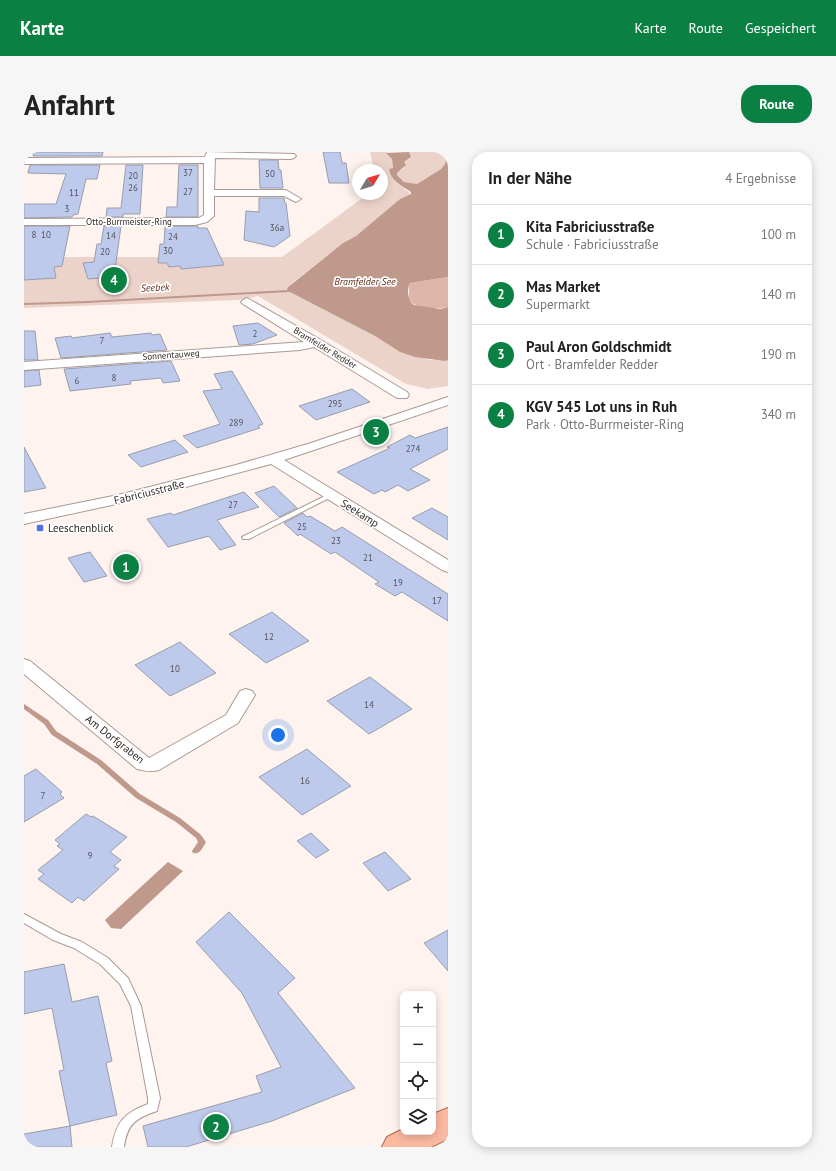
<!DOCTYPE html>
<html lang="de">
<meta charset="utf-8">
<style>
:root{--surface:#fff;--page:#f6f6f6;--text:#222;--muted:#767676;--line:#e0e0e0;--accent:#0b8043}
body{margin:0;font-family:"PT Sans",sans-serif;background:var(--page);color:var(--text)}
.controls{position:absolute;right:12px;bottom:12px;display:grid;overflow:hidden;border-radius:8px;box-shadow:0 2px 10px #0003}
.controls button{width:36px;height:36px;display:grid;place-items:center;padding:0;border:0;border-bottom:1px solid var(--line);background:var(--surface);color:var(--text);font:20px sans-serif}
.compass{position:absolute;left:328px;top:12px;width:36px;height:36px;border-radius:50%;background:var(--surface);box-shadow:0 2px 10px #0003;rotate:52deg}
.you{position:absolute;left:254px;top:583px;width:14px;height:14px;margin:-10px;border:3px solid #fff;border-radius:50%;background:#1a73e8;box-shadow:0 0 0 6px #1a73e833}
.badge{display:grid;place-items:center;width:26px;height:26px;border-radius:50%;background:var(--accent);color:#fff;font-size:13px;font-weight:700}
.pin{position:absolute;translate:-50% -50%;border:2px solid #fff;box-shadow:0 1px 4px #0006}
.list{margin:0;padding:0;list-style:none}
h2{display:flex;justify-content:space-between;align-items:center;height:52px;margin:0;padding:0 16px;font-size:17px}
h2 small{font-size:13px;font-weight:400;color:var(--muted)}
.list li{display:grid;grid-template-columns:26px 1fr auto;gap:12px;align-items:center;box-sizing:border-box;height:60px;padding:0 16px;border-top:1px solid var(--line)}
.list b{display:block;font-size:15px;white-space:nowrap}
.list p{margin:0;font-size:13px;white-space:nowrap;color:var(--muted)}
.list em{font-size:13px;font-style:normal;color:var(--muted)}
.icon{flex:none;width:22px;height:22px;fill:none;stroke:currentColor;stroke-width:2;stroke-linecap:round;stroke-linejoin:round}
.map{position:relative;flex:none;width:424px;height:995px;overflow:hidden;border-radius:16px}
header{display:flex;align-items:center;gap:24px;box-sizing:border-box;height:56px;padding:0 20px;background:var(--accent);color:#fff}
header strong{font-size:19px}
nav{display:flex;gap:22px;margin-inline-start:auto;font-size:14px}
.intro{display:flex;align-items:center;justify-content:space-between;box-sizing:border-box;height:96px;padding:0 24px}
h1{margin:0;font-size:28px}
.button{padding:10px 18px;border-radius:16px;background:var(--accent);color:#fff;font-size:14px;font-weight:700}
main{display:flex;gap:24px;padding:0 24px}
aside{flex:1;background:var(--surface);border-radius:16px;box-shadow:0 2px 10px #0003}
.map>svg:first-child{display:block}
.green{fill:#ecd3ca}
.forest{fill:#ddb6a9}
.water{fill:#be998c}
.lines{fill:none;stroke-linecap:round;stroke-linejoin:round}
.stream{fill:#be998c;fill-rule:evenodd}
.building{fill:#becaec;stroke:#979dac}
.lane-casing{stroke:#ab9993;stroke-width:2}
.street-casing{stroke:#ab9993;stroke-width:2}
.primary-casing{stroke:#b3684e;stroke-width:2}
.lane{fill:#fff;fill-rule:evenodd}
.street{fill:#fff;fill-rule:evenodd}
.primary{fill:#fbb9a1;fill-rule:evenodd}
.poi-dot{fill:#536fe4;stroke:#fff;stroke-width:1.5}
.labels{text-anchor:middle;stroke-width:3.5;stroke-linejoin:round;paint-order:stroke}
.number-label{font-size:9px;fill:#545158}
.far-street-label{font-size:9px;fill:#302926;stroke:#fff}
.far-water-label{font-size:10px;font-style:italic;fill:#5f2d1b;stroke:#fff}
.street-label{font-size:11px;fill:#302926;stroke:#fff}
.poi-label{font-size:11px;fill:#302926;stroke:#fff;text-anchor:start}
</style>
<header>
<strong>Karte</strong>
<nav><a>Karte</a><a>Route</a><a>Gespeichert</a></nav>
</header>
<div class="intro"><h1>Anfahrt</h1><a class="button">Route</a></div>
<main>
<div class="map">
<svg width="424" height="995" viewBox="0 0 424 995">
<rect width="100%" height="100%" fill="#fff3ef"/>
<path class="green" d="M346 0H364L363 2 368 7 369 16 365 17 372 30 387 42 376 47 332 84 319 91 266 133 270 142 351 184 376 200 406 208H424V234L404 237 382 232 234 144 214 148 0 156V105H258L344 42H358V18H350Z
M385 0H423L421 12 417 17 393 32 380 30 373 23V21L380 16 379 10 387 6Z"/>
<path class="forest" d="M424 125V155C414 157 393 158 387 149 384 146 385 144 385 140 385 136 384 135 386 131Z"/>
<path class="water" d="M385 0 387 5 380 10 382 13 373 21V23L380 30 393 32 417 17 421 12 424 0V125L386 131C382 138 384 148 390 153L416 157 424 155V208L421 209 391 205 376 200 351 184 264 139 263 136 319 91 332 84 376 47 387 42V40C378 34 367 29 365 17L369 16 368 7 362 1Z
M144 710 159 719 97 777 87 776 81 768Z"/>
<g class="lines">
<path class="stream" d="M264 138 266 139 265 140 63 151 0 153V151L63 149Z
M0 552 24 568 32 579 77 608 116 642 156 666 176 682 182 690C179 695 176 703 169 701L168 699 174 690 172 686 152 670 112 646 73 612 28 583 20 572 0 557Z"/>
</g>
<path class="building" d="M10 0H79L78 4H9Z
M299 0H316L318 11H322L325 31H305Z
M235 8H254L255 18H257L259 36H236Z
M6 13H76L73 27H62L54 62 49 63 48 65 0 66V52H32L42 22 4 21Z
M102 13H119L116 62H99V65H82L83 56H97Z
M155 13H174V65H142L143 55H153Z
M235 46H260L261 51H262L266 84 250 95 220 88 222 59 235 60Z
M0 74H46L38 114 30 115 32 126 0 128Z
M80 74H97L90 125 64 127 59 111 70 110 73 92H77Z
M141 74H174V76H183L200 113 157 117 156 114 145 115 143 111H134L136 92H140Z
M234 171 253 183 229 192 215 193 209 174Z
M0 179H11L14 208H0Z
M86 181 88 185 127 181 128 183 136 182 143 198 37 206 31 186 47 184 48 186Z
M147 209 156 229 139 231 137 226 106 229 107 232 46 239 40 217Z
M15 218 17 233 0 235V219Z
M208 219 239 272 234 274 236 276 173 296 159 284 196 272 179 239 198 237 190 222Z
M328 237 346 250 292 268 275 254Z
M424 275V297L386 317 406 328 384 339 374 333 361 340 358 338 350 342 313 320 366 296 363 295 386 283 391 286Z
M151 288 164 300 117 315 104 303Z
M0 295 17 327 22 336 0 340Z
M250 334 273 356 255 365 231 341Z
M220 340 235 355 193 368 212 393 196 398 185 384 144 395 123 367 147 361 149 363Z
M408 356 424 365V388L388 366Z
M279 361 283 365 286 364 311 379 318 375 424 442V469L378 440 371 444 351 432 355 430 311 400 307 402 276 382 274 384 260 371Z
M66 400 83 424 60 430 44 406Z
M248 460 285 489 242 511 205 482Z
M156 490 192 521 146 544 111 513Z
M346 525 388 557 345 582 303 549Z
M283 597 327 634 278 663 235 625Z
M12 617 38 640 36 642 40 646 0 670V624Z
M62 662 67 665 69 664 103 685 86 700 97 708 90 714 95 717 60 749 54 745 48 751 14 727 20 722 14 718 39 698 33 694 36 692 31 688Z
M287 681 305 698 292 706 273 689Z
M361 700 387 727 364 739 339 711Z
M205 760 271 826 254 841 331 936 248 969 162 995H124L119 974 238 940 232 924 257 915 218 841 172 790Z
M424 778V819L400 791Z
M40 812 48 850 74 844 88 909 82 911 93 963 46 974 35 919 40 918 28 856 0 862V820Z
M46 974 48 995H0V982Z"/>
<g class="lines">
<defs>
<path id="lane" d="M307 341 310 343 309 344 225 387H219L218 385Z
M0 762 37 782 58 790 84 806 104 826 117 854 136 946 133 959C112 966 103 972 100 995H88C92 970 100 961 124 952V946L107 854 96 832 76 812 50 796 29 788 0 771Z"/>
<path id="street" d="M183 0 270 2 272 4 270 6 267 7 191 6 190 38H262L277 47 272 50 260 44H190V64L183 70 171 73H0V67L175 66 180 63V11L0 12V6L181 5Z
M223 146 297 188 383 240 385 243 383 246H373L290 195 276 198 0 218V210L280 190 219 152 217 150 219 148Z
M424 245V253L260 308 424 408V420L418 418 247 312 125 345 0 372V362L94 343 212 313 287 291Z
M0 507 6 509 125 606 202 563 216 539 222 537 228 539 231 543 214 571 135 618C127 620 121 619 113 617L0 522Z"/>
<path id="primary" d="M424 956V987L407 995H358L363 985 379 977V980H409V962Z"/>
</defs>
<use href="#lane" class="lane-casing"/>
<use href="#street" class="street-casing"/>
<use href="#primary" class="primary-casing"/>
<use href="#lane" class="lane"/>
<use href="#street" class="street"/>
<use href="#primary" class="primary"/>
</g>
<rect class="poi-dot" x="12" y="372" width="8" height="8" rx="2"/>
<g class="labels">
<g class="number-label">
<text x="164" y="24">37</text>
<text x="246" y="25">50</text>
<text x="109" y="27">20</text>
<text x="109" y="39">26</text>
<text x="164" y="43">27</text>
<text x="50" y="44">11</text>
<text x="43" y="60">3</text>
<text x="253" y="79">36a</text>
<text x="10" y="86">8</text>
<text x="22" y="86">10</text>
<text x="87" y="87">14</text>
<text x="149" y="88">24</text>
<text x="144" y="102">30</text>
<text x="81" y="103">20</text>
<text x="231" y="185">2</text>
<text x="78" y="192">7</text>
<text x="90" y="229">8</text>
<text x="53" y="232">6</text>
<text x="311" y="255">295</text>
<text x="212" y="274">289</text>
<text x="389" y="300">274</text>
<text x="209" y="356">27</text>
<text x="278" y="378">25</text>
<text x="312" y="392">23</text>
<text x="344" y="409">21</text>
<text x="374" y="434">19</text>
<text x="413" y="452">17</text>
<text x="245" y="488">12</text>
<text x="151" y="520">10</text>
<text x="345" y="556">14</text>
<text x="281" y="632">16</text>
<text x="19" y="647">7</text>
<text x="66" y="707">9</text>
</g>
<g class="far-street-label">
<text x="105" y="73">Otto-Burrmeister-Ring</text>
<text transform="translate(301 196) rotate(31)" y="3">Bramfelder Redder</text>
<text transform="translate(147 203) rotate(-4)" y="3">Sonnentauweg</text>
</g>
<g class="far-water-label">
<text x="341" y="133">Bramfelder See</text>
<text transform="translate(131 135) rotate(-3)" y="4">Seebek</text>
</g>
<g class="street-label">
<text transform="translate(125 340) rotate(-14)" y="4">Fabriciusstraße</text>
<text transform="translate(336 361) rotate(32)" y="4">Seekamp</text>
<text transform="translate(91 587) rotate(38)" y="4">Am Dorfgraben</text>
</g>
<g class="poi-label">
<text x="24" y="380">Leeschenblick</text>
</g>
</g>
</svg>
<div class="controls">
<button>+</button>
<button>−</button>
<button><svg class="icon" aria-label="locate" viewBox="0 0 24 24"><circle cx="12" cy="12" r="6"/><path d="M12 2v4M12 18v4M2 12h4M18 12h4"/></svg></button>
<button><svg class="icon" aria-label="layers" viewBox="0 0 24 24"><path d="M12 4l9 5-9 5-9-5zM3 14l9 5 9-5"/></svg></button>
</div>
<svg class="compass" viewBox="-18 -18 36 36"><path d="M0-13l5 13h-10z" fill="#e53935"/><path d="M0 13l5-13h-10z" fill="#767676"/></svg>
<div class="you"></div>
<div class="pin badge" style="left:102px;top:415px">1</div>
<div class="pin badge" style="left:192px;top:975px">2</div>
<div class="pin badge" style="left:352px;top:280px">3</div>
<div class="pin badge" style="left:90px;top:128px">4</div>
</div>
<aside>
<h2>In der Nähe<small>4 Ergebnisse</small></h2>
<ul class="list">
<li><span class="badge">1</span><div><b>Kita Fabriciusstraße</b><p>Schule · Fabriciusstraße</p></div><em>100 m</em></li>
<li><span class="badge">2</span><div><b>Mas Market</b><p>Supermarkt</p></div><em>140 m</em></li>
<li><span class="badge">3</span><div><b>Paul Aron Goldschmidt</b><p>Ort · Bramfelder Redder</p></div><em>190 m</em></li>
<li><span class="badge">4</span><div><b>KGV 545 Lot uns in Ruh</b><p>Park · Otto-Burrmeister-Ring</p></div><em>340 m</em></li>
</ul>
</aside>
</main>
